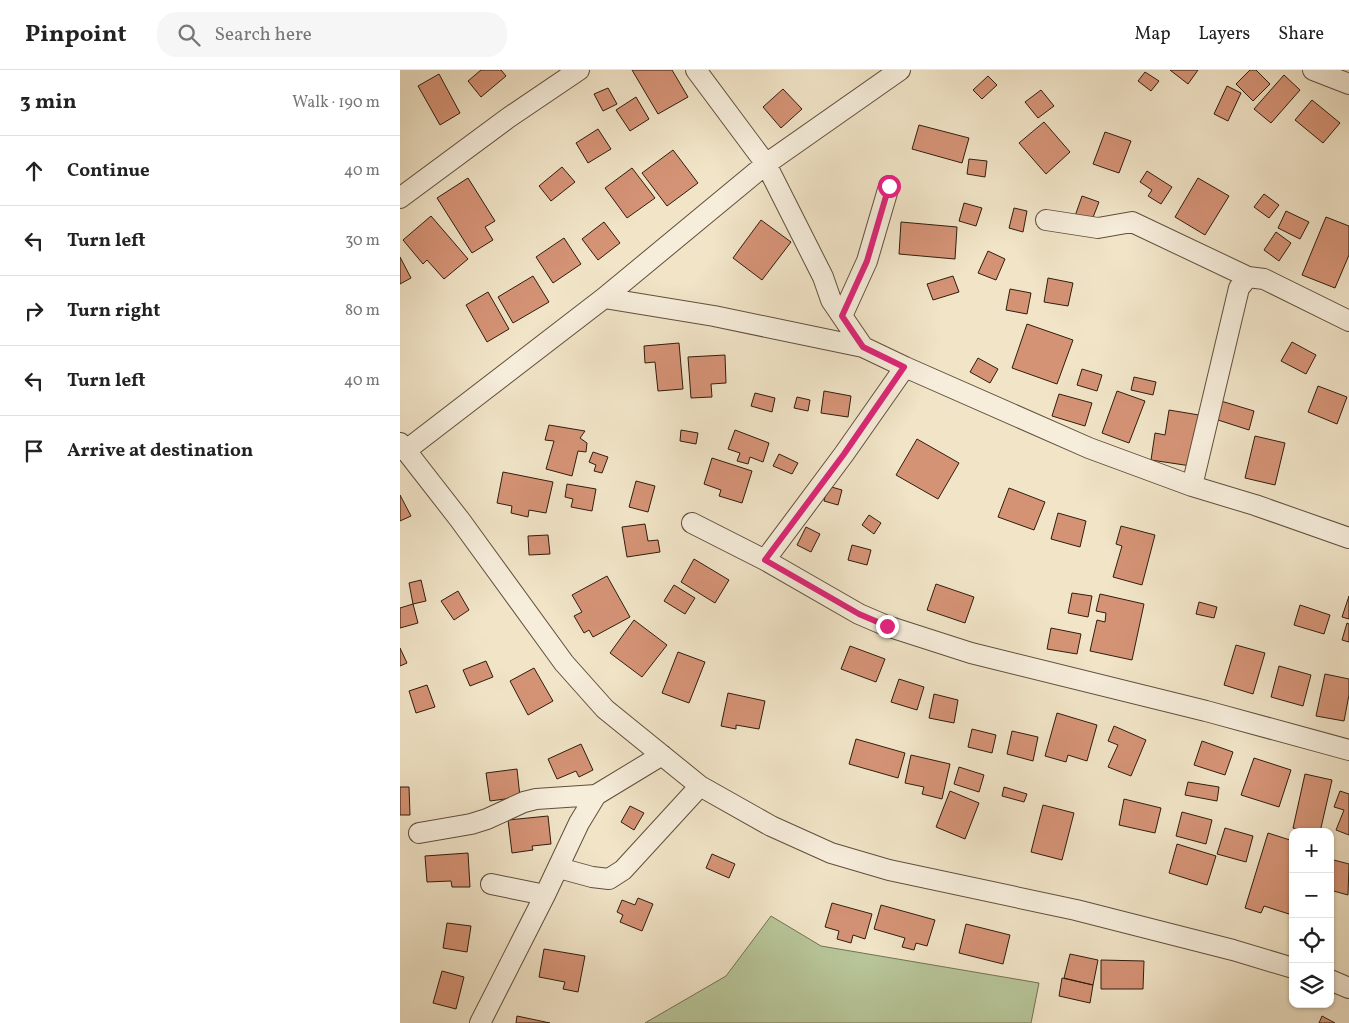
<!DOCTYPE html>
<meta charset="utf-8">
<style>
:root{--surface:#fff;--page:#f6f6f6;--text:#222;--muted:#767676;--line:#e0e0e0}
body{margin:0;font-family:Vollkorn,serif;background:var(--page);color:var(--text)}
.controls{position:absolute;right:15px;bottom:15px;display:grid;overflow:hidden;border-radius:10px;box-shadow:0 1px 4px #0004}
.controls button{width:45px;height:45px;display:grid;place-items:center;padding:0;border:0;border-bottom:1px solid var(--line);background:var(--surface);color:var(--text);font:25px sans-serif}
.stop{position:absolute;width:15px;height:15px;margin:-11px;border:4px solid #db2777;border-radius:50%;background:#fff}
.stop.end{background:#db2777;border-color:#fff;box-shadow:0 1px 5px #0008}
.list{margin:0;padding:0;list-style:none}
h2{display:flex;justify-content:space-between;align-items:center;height:65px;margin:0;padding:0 20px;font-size:21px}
h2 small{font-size:16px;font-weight:400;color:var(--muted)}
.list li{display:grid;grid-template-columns:32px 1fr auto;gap:15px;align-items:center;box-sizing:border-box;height:70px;padding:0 20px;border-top:1px solid var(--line)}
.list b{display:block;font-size:19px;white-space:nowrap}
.list em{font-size:16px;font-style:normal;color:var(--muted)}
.icon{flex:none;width:28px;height:28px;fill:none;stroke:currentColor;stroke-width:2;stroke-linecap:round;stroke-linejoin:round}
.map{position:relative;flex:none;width:949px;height:953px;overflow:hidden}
header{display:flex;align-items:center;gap:30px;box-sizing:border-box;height:70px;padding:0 25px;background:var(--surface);border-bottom:1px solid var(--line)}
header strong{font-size:24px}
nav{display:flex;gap:28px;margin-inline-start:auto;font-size:18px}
.search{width:350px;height:45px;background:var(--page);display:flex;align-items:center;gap:12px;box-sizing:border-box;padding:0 18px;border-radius:20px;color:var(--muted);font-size:19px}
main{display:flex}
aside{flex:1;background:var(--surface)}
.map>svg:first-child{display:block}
.green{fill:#b7c598;stroke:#747152}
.building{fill:#d59376;stroke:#301d0d}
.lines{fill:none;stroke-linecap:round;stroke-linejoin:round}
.minor-casing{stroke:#604f3c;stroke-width:22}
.minor{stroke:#f6eddb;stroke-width:20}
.route{stroke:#db2777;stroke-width:6}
</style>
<header>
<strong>Pinpoint</strong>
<div class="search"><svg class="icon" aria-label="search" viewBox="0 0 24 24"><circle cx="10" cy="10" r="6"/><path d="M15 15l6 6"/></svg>Search here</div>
<nav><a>Map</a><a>Layers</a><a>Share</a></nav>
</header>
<main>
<aside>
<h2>3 min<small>Walk · 190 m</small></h2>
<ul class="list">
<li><svg class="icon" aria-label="ahead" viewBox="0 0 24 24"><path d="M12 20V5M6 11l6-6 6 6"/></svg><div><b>Continue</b></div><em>40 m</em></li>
<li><svg class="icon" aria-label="left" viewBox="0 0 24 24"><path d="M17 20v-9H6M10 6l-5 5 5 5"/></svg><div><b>Turn left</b></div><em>30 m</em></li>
<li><svg class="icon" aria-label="right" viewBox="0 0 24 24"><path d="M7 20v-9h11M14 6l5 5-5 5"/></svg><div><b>Turn right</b></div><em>80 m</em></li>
<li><svg class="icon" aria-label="left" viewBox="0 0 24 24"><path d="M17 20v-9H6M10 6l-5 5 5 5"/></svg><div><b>Turn left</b></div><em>40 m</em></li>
<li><svg class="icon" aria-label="arrive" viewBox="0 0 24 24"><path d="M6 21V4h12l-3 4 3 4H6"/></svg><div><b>Arrive at destination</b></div></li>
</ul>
</aside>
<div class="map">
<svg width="949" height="953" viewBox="0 0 949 953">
<rect width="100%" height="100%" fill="#f1e4c7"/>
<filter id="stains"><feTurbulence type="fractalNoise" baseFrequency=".004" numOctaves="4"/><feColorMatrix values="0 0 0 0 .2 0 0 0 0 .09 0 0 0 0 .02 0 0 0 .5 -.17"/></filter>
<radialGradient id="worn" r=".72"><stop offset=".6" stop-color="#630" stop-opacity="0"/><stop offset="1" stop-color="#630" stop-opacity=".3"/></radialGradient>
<path class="green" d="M371 846 421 876 639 913 631 953H245L326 906Z"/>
<path class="building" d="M81 0H101L106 6 81 27 68 11Z
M232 0H272L288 27 258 44Z
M770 0H798L788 14Z
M850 0H856L870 14 853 31 836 14Z
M745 2 759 11 751 21 738 11Z
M39 4 60 43 40 55 18 16Z
M884 5 900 20 871 53 854 39Z
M588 6 597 15 582 29 573 20Z
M827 16 841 23 828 51 814 44Z
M208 18 217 34 203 41 194 24Z
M383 19 402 39 381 58 363 37Z
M641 20 654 36 638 48 625 32Z
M236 27 249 49 230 61 216 40Z
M912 30 940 53 923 73 895 50Z
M644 52 670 82 646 104 619 73Z
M519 55 569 68 562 93 512 79Z
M198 59 211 79 188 93 176 73Z
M705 62 731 71 719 103 693 94Z
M273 80 298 113 267 136 242 103Z
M569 89 587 91 585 107 567 104Z
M162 97 175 112 151 131 139 116Z
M232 98 255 128 227 148 205 118Z
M747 101 772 117 761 134 748 126 752 120 740 112Z
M68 108 95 151 85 157 93 170 72 183 37 128Z
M798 108 829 126 805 165 775 147Z
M864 124 879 135 869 148 854 137Z
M682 126 699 132 690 155 674 149Z
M564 133 582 138 576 156 559 151Z
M614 138 627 141 623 162 609 158Z
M886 141 909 152 900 169 878 158Z
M31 146 68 189 44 209 27 190 23 194 3 170Z
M926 147 949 156V185L935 218 902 205Z
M361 150 391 172 362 210 333 188Z
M204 152 220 173 198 190 182 169Z
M501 152 557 157 555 189 499 184Z
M876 162 891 173 879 191 864 180Z
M164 168 181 194 153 213 136 187Z
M588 181 605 189 596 210 578 203Z
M0 187 11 208 0 214Z
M133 206 149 232 113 253 98 227Z
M553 206 559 222 533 230 527 214Z
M648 208 673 213 668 236 644 232Z
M610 219 631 223 627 244 606 240Z
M88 222 109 259 87 272 66 235Z
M627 254 673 270 657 314 612 298Z
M892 272 916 285 906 304 881 291Z
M279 273 283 319 258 321 255 292 245 293 244 276Z
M325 285 326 313 311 314 312 327 291 328 288 287Z
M578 288 598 299 590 313 570 302Z
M682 299 702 305 697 321 677 315Z
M734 307 756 312 753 325 731 320Z
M918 316 947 327 937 354 908 342Z
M424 321 451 326 448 347 421 343Z
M717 321 745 331 729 373 702 363Z
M355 323 375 328 372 342 351 336Z
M659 324 692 333 685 356 652 346Z
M397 327 410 330 408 341 394 338Z
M821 331 854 341 849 360 815 349Z
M769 340 799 345 791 396 751 390 755 363 765 365Z
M149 355 185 361 180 368 187 373 186 382 178 381 172 406 146 399 154 371 145 370Z
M281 360 298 363 296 374 280 371Z
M335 360 369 373 363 392 350 387 348 394 337 391 340 383 328 379Z
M855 366 885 373 875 415 845 408Z
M517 369 559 393 538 429 496 405Z
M193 382 208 387 202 403 194 401 196 395 189 392Z
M379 384 398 393 392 404 373 396Z
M312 388 352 401 342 433 319 426 321 420 304 414Z
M103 402 153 412 146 443 129 440 128 447 111 443 112 436 97 433Z
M236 411 255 416 248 442 229 437Z
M167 414 196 419 192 441 171 437 173 429 165 427Z
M428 416 442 420 438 435 424 431Z
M609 418 645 432 634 460 598 447Z
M0 425 11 446 0 451Z
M658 443 686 451 680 477 651 469Z
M469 445 481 453 474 464 462 455Z
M245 454 248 471 258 470 260 482 227 487 222 457Z
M721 456 755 465 742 515 713 507 722 476 716 474Z
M406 457 420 464 411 482 397 475Z
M148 465 150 484 129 485 128 466Z
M452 475 471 480 467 495 448 490Z
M294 489 329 510 315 533 281 512Z
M207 506 230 547 193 567 189 560 184 563 174 546 182 542 172 525Z
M21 510 26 531 13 534 9 513Z
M536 514 574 527 565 553 527 540Z
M274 515 295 528 285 544 264 531Z
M58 521 69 540 54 550 41 531Z
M672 523 692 526 688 547 668 543Z
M700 524 744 534 732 590 690 581 697 550 705 552 706 543 696 541Z
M949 526V549L942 547Z
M799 532 817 537 814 548 796 544Z
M13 534 18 553 0 558V538Z
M900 535 930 545 924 564 894 555Z
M234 550 267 575 242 607 210 583Z
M947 553 949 554V572L942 570Z
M651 558 681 564 677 584 647 579Z
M836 575 865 583 853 624 824 615Z
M450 576 485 589 476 612 441 599Z
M0 578 7 593 0 596Z
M278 582 305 592 289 633 262 623Z
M86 591 93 607 70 616 63 600Z
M879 596 911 605 903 636 871 627Z
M134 598 153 631 128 645 110 611Z
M925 604 949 609V625L944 651 916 646Z
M499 609 524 617 517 640 491 632Z
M27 615 35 637 16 643 9 621Z
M328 623 365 631 359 659 336 655V659L321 656Z
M534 624 558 630 554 653 529 648Z
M657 643 697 655 687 691 668 685 666 692 645 686Z
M714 656 746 670 731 706 708 697 718 675 708 671Z
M572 659 596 665 592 683 568 677Z
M612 661 638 667 633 691 607 684Z
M456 669 505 683 498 708 449 694Z
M802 671 833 682 825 705 794 695Z
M181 674 193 700 179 707 176 701 157 709 148 689Z
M511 685 550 694 542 729 522 724 524 717 505 713Z
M854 688 891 700 879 737 841 725Z
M559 697 584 705 579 722 554 714Z
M117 699 120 727 90 731 86 703Z
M905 704 932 710 920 762H911L893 758Z
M788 712 819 717 817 731 785 725Z
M0 717H9L10 745H0Z
M604 717 627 724 624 732 602 726Z
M550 721 579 733 565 769 536 757Z
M940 721 949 724V765L936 760 944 740 934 737Z
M724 729 761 738 755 763 719 755Z
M643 735 674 743 662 790 631 782Z
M230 736 244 743 234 760 221 752Z
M782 742 812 750 806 774 776 766Z
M148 746 151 774 132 776 133 780 112 783 108 750Z
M825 758 853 766 846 792 817 784Z
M868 763 893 771V833L889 844 864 836 861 843 845 838Z
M777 774 816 786 807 815 769 803Z
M68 783 70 817H52L51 811 27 812 25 786Z
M312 784 335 794 329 808 306 798Z
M930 789 949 794 948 825 930 820Z
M238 828 253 834 242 861 220 852 223 845 217 842 222 830 235 835Z
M432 833 472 844 465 869 453 865 451 873 437 869 439 861 425 857Z
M481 835 535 850 527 876 516 873 514 880 502 877 505 868 474 859Z
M47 853 71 856 67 882 43 878Z
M566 854 610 865 603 894 559 883Z
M144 879 185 886 178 922 163 919 165 912 139 907Z
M670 884 698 890 693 915 664 908Z
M701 890 744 891 743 919H701Z
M42 901 64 907 56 939 33 933Z
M662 908 693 915 690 933 659 926Z
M117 946 150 953H116Z
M922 946 935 953H919Z"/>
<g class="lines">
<defs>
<path id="minor" d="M296 0 366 94 423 207 431 230 463 277
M913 0 949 14
M0 128 108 48 179 0
M646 150 698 158 732 152 848 207
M204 228 314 246 463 277 505 297 689 378 792 416 855 435 949 468
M442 246 467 191 489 116
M0 373 60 450 164 593 205 639 300 716 371 756 431 783 489 800 676 840 833 880 893 898
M5 381 204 228 366 94 500 0
M792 416 839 218 848 207 864 209 949 251
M292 453 365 490 459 544 487 556 571 583 806 641 949 680
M365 490 444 384 505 297
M19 763 71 754 87 749 124 732 136 729 196 725
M159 798 192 807 209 809 223 800 300 716
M91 814 145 825
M930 910 949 918
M80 953 145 825 179 753 196 725 262 685"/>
</defs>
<use href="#minor" class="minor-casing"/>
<use href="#minor" class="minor"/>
</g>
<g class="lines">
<path class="route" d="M487 556 459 544 365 490 444 384 504 297 463 277 442 246 467 191 489 116"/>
</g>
<rect width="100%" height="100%" filter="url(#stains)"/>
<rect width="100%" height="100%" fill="url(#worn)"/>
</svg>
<div class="controls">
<button>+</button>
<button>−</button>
<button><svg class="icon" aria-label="locate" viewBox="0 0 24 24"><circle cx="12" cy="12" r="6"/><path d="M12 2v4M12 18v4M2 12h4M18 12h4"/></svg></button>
<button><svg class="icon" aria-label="layers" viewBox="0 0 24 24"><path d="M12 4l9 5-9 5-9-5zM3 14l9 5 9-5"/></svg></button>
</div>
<div class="stop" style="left:489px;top:116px"></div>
<div class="stop end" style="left:487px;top:556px"></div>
</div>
</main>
